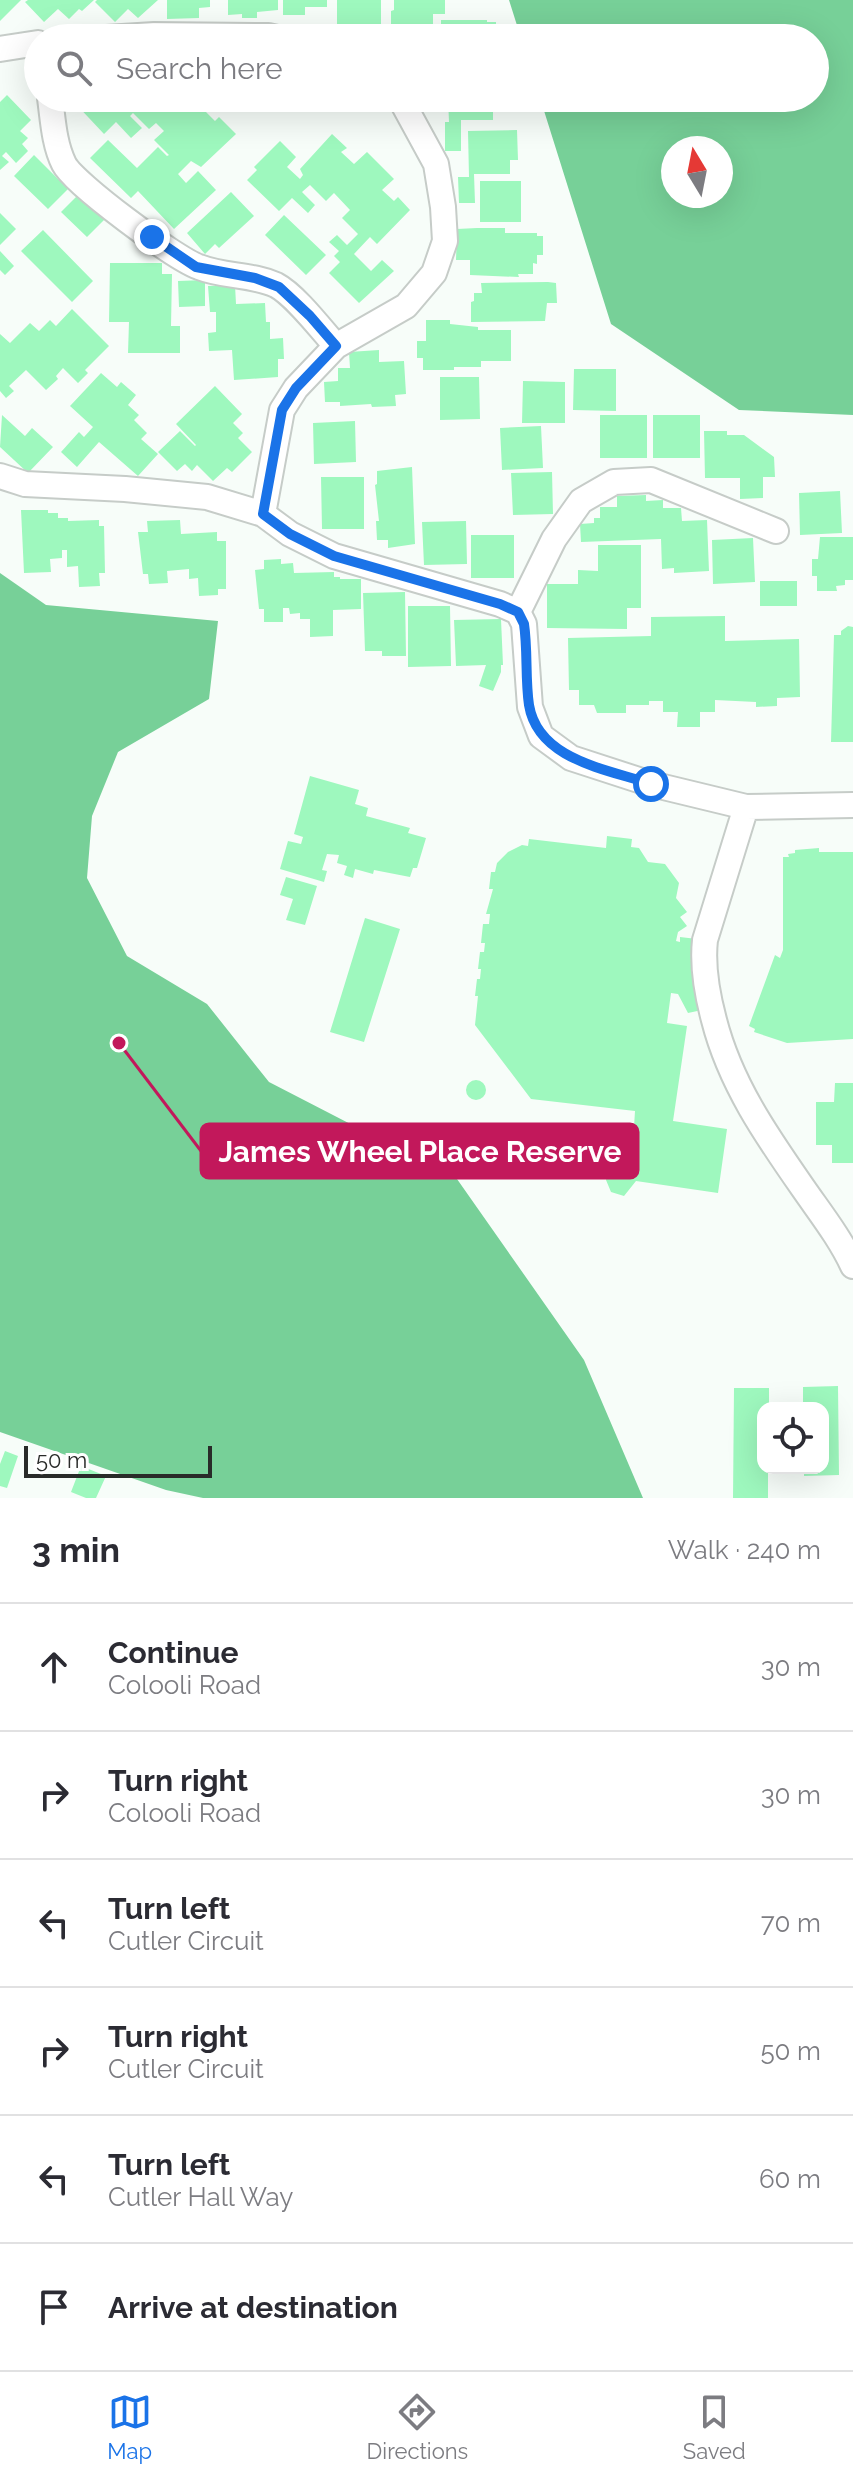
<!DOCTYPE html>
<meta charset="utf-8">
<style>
:root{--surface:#fff;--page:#f2f2f3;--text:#2b2b33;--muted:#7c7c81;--line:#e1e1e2;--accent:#1a73e8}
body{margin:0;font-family:Raleway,sans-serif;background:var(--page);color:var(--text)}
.controls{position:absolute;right:24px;bottom:24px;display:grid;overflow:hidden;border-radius:16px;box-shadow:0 8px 32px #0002}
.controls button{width:72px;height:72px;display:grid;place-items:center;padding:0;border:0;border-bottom:2px solid var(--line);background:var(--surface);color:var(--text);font:40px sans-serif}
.compass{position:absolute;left:661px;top:136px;width:72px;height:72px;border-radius:50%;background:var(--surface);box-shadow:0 8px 32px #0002;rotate:350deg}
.scale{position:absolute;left:24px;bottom:20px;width:188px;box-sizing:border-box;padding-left:8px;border:4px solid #292b29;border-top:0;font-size:22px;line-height:28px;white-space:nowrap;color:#292b29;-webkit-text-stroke:6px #fff;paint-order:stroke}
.stop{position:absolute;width:24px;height:24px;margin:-18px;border:6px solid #1a73e8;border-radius:50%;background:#fff}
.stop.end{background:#1a73e8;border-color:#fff;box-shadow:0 2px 8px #0008}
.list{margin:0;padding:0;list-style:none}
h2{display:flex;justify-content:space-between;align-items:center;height:104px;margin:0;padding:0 32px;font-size:34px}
h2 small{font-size:26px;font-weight:400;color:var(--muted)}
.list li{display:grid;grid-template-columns:52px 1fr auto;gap:24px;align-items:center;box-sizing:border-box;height:128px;padding:0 32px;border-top:2px solid var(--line)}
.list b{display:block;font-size:30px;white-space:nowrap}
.list p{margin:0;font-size:26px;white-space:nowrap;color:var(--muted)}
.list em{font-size:26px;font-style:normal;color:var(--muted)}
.icon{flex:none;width:44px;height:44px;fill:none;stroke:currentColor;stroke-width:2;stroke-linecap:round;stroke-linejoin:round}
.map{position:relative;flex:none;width:853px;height:1498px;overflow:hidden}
.search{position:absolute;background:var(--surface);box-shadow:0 8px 32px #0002;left:24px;right:24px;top:24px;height:88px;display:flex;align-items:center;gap:20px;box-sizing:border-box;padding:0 28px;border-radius:44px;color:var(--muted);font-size:30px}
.sheet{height:872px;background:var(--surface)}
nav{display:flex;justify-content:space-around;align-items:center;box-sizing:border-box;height:112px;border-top:2px solid var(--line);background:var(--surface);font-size:22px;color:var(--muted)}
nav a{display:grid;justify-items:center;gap:4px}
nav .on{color:var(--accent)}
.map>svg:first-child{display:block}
.forest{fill:#77d098;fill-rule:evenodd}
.building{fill:#9ef8be}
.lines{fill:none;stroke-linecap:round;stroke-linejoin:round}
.street-casing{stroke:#c6ccc8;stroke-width:28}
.street{stroke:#fff;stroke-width:24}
.route{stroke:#1a73e8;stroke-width:10}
.leader{fill:none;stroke:#c2185b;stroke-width:3}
.callout-dot{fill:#c2185b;stroke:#fff;stroke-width:3}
.callout{fill:#c2185b;stroke:#c2185b;stroke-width:3}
.callout-label{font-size:30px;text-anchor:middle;font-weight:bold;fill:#fff}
</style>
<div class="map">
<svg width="853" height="1498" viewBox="0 0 853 1498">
<rect width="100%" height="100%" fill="#f7fdf9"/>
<path class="forest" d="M509 0H853V415L739 410 611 324 540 98H815V38H521ZM673 148H721V196H673Z
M0 573 46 605 218 621 209 699 118 752 92 816 87 878 127 956 207 1004 269 1082 457 1179 584 1360 643 1498H203L166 1490 0 1432Z"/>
<path class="building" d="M0 0H21L0 21Z
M28 0H94L82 11 79 9 69 19 58 9 44 22 25 2Z
M97 0H158L138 18 128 9 115 22 95 2Z
M167 0H210V7L199 8V18L167 19Z
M228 0H278V10L257 12V18H242V14L228 15Z
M283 0H327V7H305V15H283Z
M337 0H381V29H337Z
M394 0H445V14H433V27H417V36L413 38H391V11L394 10Z
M441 20H487V22H496V38H426V31H441Z
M7 95 31 120 20 131 28 138 22 144 28 151 16 163 6 152 2 156 9 162 0 170V102Z
M76 98H114L122 106 131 98H216L218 100 206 112 215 121 219 117 236 134 201 167 191 161 178 174 186 183 198 171 216 190 174 229 138 191 131 198 90 158 108 140 137 168 158 147 167 156 169 155 154 140 164 131 156 123 149 129 133 113 130 116 142 128 131 138 116 122 104 134 73 101Z
M448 98H493V120H461V151H445V122H449Z
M517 130 518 160H510V174H474L475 203H459L458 177H469L468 131Z
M332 134 347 148 341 152 354 164 367 152 394 179 382 190 394 201 398 197 410 210 377 244 370 237 354 254 371 271 382 260 394 271 359 303 329 273 340 262 334 256 339 251 329 242 337 235 347 245 358 234 342 218 350 210 334 193 326 201 310 185 302 192 315 205 308 213 292 198 279 211 247 180 257 170 254 167 280 141 296 157 287 167 300 179 303 175 300 169Z
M34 155 68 189 48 209 14 176Z
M480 181H521V222H480Z
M81 192 107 217 87 237 61 212Z
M231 192 254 216 219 248 215 244 205 254 187 233Z
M0 213 16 229 0 245Z
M284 215 326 255 306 275 265 235Z
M477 228H505V233H537V236H543V255H537V264L533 263V274H518L519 277 470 275V260H456L457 229Z
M43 230 93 281 72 302 21 251Z
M0 251 14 266 5 275 0 270Z
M110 263H162V274H172L171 326H180V353H128L129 322H109Z
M205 280V306L179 307 178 281Z
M548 282 556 283 557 303H547L545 321 471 322V302L474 301V293H482L481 283Z
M235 285 236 304 265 303 266 322H270V339L283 338 284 359H278V377L234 380 232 350 209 351 208 333 216 332V312H210L208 286Z
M72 309 109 346 85 370 88 373 78 383 63 368 56 376 58 379 46 390 26 370 9 386 14 391 6 398 0 391V334L10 343 30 323 39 331 50 320 56 326Z
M426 320H450V324L478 327V330H511V361H481V367H454V370H423V358H417V341H426Z
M379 350V362L404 361 406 394 395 395 396 406 372 407 371 404 340 406V402H325L324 382 338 381V368H350L349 352Z
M574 369H616V411L573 410Z
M101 373 117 387 121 382 136 395 128 405 139 415 134 420 147 433 141 439 158 454 138 476 99 442 77 467 61 452 79 432 84 437 93 427 70 406Z
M440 377H479L480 419 440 420Z
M523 381 565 382V423H522Z
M215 386 242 414 233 423 243 433 238 438 252 452 232 472 227 468 213 481 197 465 192 471 185 464 177 471 158 452 180 431 195 446 196 445 176 424Z
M2 415 25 436 32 428 53 447 28 473 0 447Z
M600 415H647V458H600Z
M653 415H700V458H653Z
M355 421 356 462 314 464 313 423Z
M541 426 543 468 502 470 500 428Z
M704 431H727V435H744L774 457 775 477H763V498L740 499V478H705Z
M412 467 415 544 388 548V540H377L376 521H379L375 485 377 484V471Z
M552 472 553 514 513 515 511 473Z
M321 477H364V529H322Z
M840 491 842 533 800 535 799 493Z
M646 495V501L663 500V508H681L682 521 707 520 709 571 674 573V568L662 569 661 539 581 542 580 524 594 523V518H600V507H617V496Z
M21 510H48V513H58V518H68V521L99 520V526H104L105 573H99L100 586 79 587 78 566 67 567V550H62V558L50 559 51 572 24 573Z
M180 520 181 534 217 532V541H226V589H218V595L199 596 198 578 189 579V569L167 571 168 583 149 584 148 574H143L138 532H148L147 521Z
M466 521 467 564 424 565 422 522Z
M471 535H514V578H471Z
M820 537H853V580H845V585L836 586 837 591H817V576H812V559H818Z
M753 538 755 582 713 584 712 540Z
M598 545H641V608H627V629L547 628V584H578V570L598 571Z
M281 559V564L293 563 294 573 334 572V577H340V579H361V609L333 610V636L310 637V619H300V613L290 614 289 608H283V622H264V609H259L255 570 264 569V560Z
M760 581H797V606H760Z
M405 592 406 656H382V651H365L363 593Z
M408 606H450L451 666 408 667Z
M725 616V641L799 639 800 697 777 698V706L756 707V702L715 700V712H700V727H677L678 712H663V701H649V705H626V713H597L594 705H579V690H569L568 638 651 636V617Z
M501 619 503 665H501V672L493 691 479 686 486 665 456 666 454 620Z
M848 626 853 627V742H831L834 635H841V631Z
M310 776 359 790 355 804 368 808 366 816 410 828 408 833 426 838 417 868H413L410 877 374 870 373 874 355 869 353 878 344 875 347 866 337 863 339 855 327 854 322 870 327 871 324 882 280 869 288 841 301 844 303 837 294 834Z
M607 836 632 839 631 847 639 848 648 862 665 864 679 883 676 898 687 912 680 917 687 926 678 932 676 941 680 942V937L697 939 702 1010 688 1013 678 994 671 993 667 1023 687 1026 673 1121 727 1129 718 1193 636 1181 624 1196 611 1192 606 1180 608 1169 598 1168 603 1123 634 1127 635 1111 531 1099 475 1025 478 996H475L477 979H480L481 969H478L480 952H484L485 943H481L483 924H489L490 914H486L493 889H489L491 872H495L497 863 508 852 522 845 528 846 529 839 606 848Z
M819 848V852H853V1039L787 1043 754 1032 755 1029 749 1026 775 955 780 958 783 950V857H789L788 854 795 853V850Z
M286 877 317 886 305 925 286 920 293 899 280 895Z
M365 918 400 929 364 1042 330 1032Z
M466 1090a10 10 0 1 1 20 0a10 10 0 1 1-20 0Z
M835 1083H853V1163H832V1145H816V1102H834Z
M838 1386 839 1475 804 1476V1468H823V1408H803V1387Z
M734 1388H769V1408H763V1468H768V1498H733Z
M5 1451 18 1456 7 1488 0 1486V1464Z
M81 1466 106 1476 96 1498H86L71 1492Z"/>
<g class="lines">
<defs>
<path id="street" d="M106 38 154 35 268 36 277 38
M0 49 38 43
M50 98C53 120 54 144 64 164 74 184 176 259 199 267 224 277 252 274 276 285 295 295 321 329 336 346
M0 476 25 484 125 489 207 497 263 514 290 534 334 556 500 604 518 612
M263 514 282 410 296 388 336 346 406 306 434 273 445 241 443 207 436 164 400 98
M518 612 524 624 530 707 541 736 571 758 651 784 746 807 853 805
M518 612 554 539 581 501 614 482 651 480 776 531
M746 807 705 940C702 967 707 994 714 1020 730 1083 766 1135 803 1188 821 1214 840 1238 853 1266"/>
</defs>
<use href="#street" class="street-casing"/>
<use href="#street" class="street"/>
</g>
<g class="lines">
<path class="route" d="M152 237 196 267 255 278 279 287 310 316 336 346 296 388 282 410 263 514 290 534 334 556 500 604 518 612 524 624C528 651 525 678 529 705 538 760 607 769 651 784"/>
</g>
<path class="leader" d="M119 1043L201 1151"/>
<circle class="callout-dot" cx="119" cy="1043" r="8"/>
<rect class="callout" x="201" y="1124" width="437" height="54" rx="8"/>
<g class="callout-label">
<text x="420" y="1162">James Wheel Place Reserve</text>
</g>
</svg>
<div class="controls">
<button><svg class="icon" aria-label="locate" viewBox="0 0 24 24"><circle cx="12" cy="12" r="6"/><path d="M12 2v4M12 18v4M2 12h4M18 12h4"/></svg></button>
</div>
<svg class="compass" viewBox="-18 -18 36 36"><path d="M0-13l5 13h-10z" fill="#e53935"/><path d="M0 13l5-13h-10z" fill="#7c7c81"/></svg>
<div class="scale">50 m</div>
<div class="stop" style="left:651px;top:784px"></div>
<div class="stop end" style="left:152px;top:237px"></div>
<div class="search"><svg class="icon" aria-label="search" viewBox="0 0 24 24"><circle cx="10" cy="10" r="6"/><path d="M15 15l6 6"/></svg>Search here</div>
</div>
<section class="sheet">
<h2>3 min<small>Walk · 240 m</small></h2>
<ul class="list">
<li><svg class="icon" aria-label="ahead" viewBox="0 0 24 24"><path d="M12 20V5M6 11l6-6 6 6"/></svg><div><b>Continue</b><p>Colooli Road</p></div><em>30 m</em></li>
<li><svg class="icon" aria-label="right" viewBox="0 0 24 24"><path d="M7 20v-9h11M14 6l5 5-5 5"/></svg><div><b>Turn right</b><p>Colooli Road</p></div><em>30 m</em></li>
<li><svg class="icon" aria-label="left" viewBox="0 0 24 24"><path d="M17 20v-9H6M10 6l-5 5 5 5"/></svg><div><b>Turn left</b><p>Cutler Circuit</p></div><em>70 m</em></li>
<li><svg class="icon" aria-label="right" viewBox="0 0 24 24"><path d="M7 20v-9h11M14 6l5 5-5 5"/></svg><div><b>Turn right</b><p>Cutler Circuit</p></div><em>50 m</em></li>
<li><svg class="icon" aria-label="left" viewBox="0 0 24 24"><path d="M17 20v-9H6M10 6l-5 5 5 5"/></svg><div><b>Turn left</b><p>Cutler Hall Way</p></div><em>60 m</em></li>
<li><svg class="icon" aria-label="arrive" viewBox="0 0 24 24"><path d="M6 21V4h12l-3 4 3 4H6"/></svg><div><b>Arrive at destination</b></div></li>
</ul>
</section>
<nav>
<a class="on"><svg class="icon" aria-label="map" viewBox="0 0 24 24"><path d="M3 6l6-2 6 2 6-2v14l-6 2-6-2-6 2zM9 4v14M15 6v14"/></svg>Map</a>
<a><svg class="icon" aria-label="directions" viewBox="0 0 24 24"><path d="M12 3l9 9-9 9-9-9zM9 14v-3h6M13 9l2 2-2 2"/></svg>Directions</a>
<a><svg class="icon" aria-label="saved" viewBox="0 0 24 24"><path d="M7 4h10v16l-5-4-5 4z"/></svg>Saved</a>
</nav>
